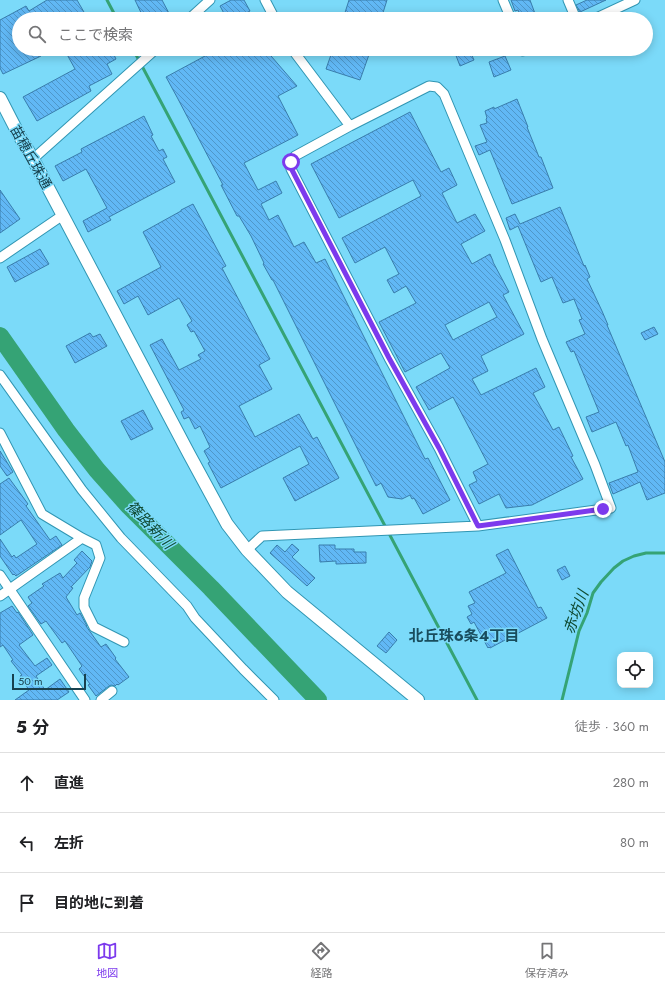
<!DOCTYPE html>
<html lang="ja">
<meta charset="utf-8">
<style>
:root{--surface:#fff;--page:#f2f2f2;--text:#202124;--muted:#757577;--line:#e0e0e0;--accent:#7c3aed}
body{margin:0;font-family:Jost,"Noto Sans JP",sans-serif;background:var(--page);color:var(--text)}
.controls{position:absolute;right:12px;bottom:12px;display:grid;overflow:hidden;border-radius:8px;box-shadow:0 2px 10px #0003}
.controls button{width:36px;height:36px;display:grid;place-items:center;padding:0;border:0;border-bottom:1px solid var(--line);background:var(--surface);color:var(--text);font:20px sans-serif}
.scale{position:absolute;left:12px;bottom:10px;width:74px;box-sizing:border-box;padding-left:4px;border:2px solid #18414e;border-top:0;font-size:11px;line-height:14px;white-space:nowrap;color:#18414e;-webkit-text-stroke:3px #7bdaf9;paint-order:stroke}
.stop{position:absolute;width:12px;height:12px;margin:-9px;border:3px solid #7c3aed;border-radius:50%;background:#fff}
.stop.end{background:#7c3aed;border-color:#fff;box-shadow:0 1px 4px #0008}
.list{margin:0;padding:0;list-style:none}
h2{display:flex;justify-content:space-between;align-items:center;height:52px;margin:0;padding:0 16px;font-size:17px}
h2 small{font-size:13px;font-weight:400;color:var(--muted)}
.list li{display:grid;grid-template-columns:26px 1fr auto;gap:12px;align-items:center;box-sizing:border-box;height:60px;padding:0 16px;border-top:1px solid var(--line)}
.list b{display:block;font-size:15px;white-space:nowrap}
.list em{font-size:13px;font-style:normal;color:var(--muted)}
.icon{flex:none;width:22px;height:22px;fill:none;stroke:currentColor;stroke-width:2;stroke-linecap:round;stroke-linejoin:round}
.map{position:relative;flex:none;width:665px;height:700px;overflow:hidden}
.search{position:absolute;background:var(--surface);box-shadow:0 2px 10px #0003;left:12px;right:12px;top:12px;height:44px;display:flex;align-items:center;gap:10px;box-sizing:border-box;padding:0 14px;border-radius:22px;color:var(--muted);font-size:15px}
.sheet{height:232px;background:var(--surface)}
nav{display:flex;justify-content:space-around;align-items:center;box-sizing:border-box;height:56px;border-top:1px solid var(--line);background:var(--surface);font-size:11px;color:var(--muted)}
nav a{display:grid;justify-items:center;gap:2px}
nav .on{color:var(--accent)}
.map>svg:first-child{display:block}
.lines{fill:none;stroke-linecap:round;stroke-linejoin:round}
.stream{stroke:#35a375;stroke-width:3}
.river{stroke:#35a375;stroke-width:18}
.building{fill:url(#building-back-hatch);stroke:#397dac;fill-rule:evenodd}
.street-casing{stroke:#3196b3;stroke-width:11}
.secondary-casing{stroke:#3196b3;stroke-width:14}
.street{stroke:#fff;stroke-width:9}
.secondary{stroke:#fff;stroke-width:12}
.route{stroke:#7c3aed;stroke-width:5}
.labels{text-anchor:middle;stroke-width:3;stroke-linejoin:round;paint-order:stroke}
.street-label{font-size:14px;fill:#18414e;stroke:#7bdaf9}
.water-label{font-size:15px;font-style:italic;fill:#0f4a32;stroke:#7bdaf9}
.neighbourhood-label{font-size:15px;font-weight:bold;fill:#194d5d;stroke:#7bdaf9}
</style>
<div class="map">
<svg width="665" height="700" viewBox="0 0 665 700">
<defs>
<pattern id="building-back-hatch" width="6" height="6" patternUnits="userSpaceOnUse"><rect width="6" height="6" fill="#61b8f5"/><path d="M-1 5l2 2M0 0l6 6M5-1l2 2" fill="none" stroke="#4f97c9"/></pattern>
</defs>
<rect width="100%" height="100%" fill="#7bdaf9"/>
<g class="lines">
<path class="stream" d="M107 0 117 19
M133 49 477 700
M562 700 579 631 587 613 593 593 601 582 614 568 623 561 634 556 646 553H665"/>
<path class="river" d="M0 336 66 430 97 470 129 506 211 588 318 700"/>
</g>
<path class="building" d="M47 0H77L88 19H19V49H38L41 56 3 74 0 68V20L26 6 29 11Z
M135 0H162L172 19H144Z
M231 0H244L250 11 235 19H227L220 6Z
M349 0H387L381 19H343Z
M511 0H530L537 19H522L518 10 515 11Z
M587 0H606L580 12 576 5Z
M64 49H99L102 54 111 49 116 59 107 64 112 74 89 86 91 91 37 121 23 97 75 69Z
M218 49H265L297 86 278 96 298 135 244 163 258 190 276 181 282 193 261 204 269 220 278 215 294 247 304 242 316 263 325 259 425 459 428 458 450 500 423 514 414 498 412 499 410 495 402 499 388 497 381 483 376 486 273 280H272L263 264 264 263 251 236 239 216H237L221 185H223L178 99 166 77Z
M333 49H371L360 80 326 69Z
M465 49H469L474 60 460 66 455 53Z
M505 56 511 70 494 77 489 62Z
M517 99 528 127H527L539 157H541L553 188 512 204 490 150 479 155 475 146 487 142 480 125 487 123 486 119 487 118 485 111 494 107V109Z
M410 112 441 172 449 168 457 185 442 193 457 223 475 214 485 231 461 244 472 264 490 254 493 261V262L509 292 503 295 524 334 481 356 488 371 472 379 481 395 536 368 545 387 533 393 553 430 559 427 573 456 571 457 583 479 532 505 506 508 499 494 479 504 469 485 477 481 473 472 488 464 453 397 429 410 416 387 450 368 441 353 405 372 379 322 416 303 406 286 394 293 387 280 399 274 385 247 355 263 342 238 421 196 413 180 339 218 311 164ZM489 302 497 317 453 340 445 325Z
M144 116 153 135 151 136 159 151 163 149 167 157 163 159 175 182 109 217 111 220 88 232 83 221 107 208 86 169 63 181 55 166 82 152 81 149Z
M0 190 20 219 0 233Z
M193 204 226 266 222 268 270 359 259 365 272 389 239 406 255 437 299 414 313 439 317 437 339 478 295 501 283 478 309 464 300 446 221 488 208 463 210 462 204 451 210 447 200 426 195 429 189 417 184 419 181 412 184 410 150 345 162 339 179 370 201 359 198 355 205 351 194 331 191 332 187 325 192 321 179 298 148 315 138 296 124 304 117 291 161 267 143 232 181 211V210Z
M560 207 584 266 585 265 590 277 587 279 602 311 608 325H607L665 462V493L647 500 640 482 613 494 609 483 638 472 628 445 626 446 616 422 592 432 586 417 599 412 574 351 571 352 566 342 585 334 579 320 582 319 574 299 563 303 552 277 541 282 518 226 510 230 506 218 515 214 520 224Z
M40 249 49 264 15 282 7 267Z
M654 327 658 334 645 340 641 333Z
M90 333 93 337 100 334 107 346 75 363 66 346Z
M143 410 153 429 131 440 121 421Z
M0 451 13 472 7 476 0 466Z
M9 478 28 504 26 506 50 540 56 536 62 545 16 576 14 574 13 575 0 556V539L12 557 14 555 16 558 37 544 21 520 0 535V484Z
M292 544 299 550 292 557 315 578 307 586 270 553 277 545 285 552Z
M319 545H335V549H354V552H366V563L336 564V561L320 562Z
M508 549 538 608 541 607 547 618 545 619 490 648 489 647 488 648 474 622 471 624 467 617 472 614 468 606 475 603 469 592 506 573 496 555Z
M82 551 92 561 90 567 71 587 73 588 66 597 77 615 80 613 87 626H86L101 647 106 644 116 658 115 659 129 677 118 685 117 684 115 686 111 685 109 686 96 696 88 685 90 684 79 669 82 666 65 641 62 643 46 621 41 624 28 606 32 603 28 597 44 586 42 584 60 573 63 578 77 563 74 560Z
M565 566 570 576 562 580 557 570Z
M12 606 17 613 18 612 33 635 19 645 35 666 47 658 52 665 36 676 45 690 60 679 69 692 57 700H15L29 690 20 676 22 675 11 661 13 660 3 645 0 647V613Z
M389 632 397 640 386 653 377 646Z"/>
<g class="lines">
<defs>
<path id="street" d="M265 0 275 19
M503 0 511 19
M568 0 576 19
M189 19 210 0
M594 19 635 0
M292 49 350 126
M522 49 523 51 528 49
M429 86 437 87 444 94 505 240 542 339 595 465 611 508 478 526 439 448 389 358 291 169V162L295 156 350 126Z
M33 159 156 49
M0 258 63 215
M0 375 82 490 121 538 187 606 195 618 243 669 274 700
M0 433 42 514 82 538 96 545 100 558 84 598V607L94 627 124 642
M247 550 262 536 478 526
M0 575 85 700
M0 596 82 538
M101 700 112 691"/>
<path id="secondary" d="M0 98 20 137 33 159 189 454 227 524 247 550 287 592 418 700"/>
</defs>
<use href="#street" class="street-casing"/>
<use href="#secondary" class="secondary-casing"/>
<use href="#street" class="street"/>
<use href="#secondary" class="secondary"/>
</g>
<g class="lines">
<path class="route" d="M291 162V168L389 358 439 448 478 526 603 509"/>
</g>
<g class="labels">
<g class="street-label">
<text transform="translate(31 157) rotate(61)" y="5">苗穂丘珠通</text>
</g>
<g class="water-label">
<text transform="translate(150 525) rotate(46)" y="5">篠路新川</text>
<text transform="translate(576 612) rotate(-70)" y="5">赤坊川</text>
</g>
<g class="neighbourhood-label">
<text x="464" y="641">北丘珠6条4丁目</text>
</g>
</g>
</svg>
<div class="controls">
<button><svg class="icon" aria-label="locate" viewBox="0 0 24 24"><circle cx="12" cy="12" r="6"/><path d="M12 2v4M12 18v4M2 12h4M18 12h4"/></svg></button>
</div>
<div class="scale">50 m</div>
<div class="stop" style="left:291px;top:162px"></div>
<div class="stop end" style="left:603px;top:509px"></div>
<div class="search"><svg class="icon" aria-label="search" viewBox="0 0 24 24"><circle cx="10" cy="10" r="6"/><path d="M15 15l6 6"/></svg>ここで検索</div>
</div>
<section class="sheet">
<h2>5 分<small>徒歩 · 360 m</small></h2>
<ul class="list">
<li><svg class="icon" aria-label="ahead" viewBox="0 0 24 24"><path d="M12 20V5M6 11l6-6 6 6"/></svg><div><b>直進</b></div><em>280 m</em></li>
<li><svg class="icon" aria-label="left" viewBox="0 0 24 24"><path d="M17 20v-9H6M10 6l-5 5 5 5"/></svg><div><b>左折</b></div><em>80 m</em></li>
<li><svg class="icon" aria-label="arrive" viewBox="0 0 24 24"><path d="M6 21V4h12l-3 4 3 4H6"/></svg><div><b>目的地に到着</b></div></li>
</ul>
</section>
<nav>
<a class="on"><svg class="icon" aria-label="map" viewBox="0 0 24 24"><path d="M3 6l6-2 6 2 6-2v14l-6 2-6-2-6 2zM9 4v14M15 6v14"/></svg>地図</a>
<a><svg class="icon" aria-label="directions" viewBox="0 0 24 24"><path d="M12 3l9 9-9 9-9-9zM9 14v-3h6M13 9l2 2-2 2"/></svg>経路</a>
<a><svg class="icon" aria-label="saved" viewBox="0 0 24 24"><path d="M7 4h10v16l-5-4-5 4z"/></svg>保存済み</a>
</nav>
